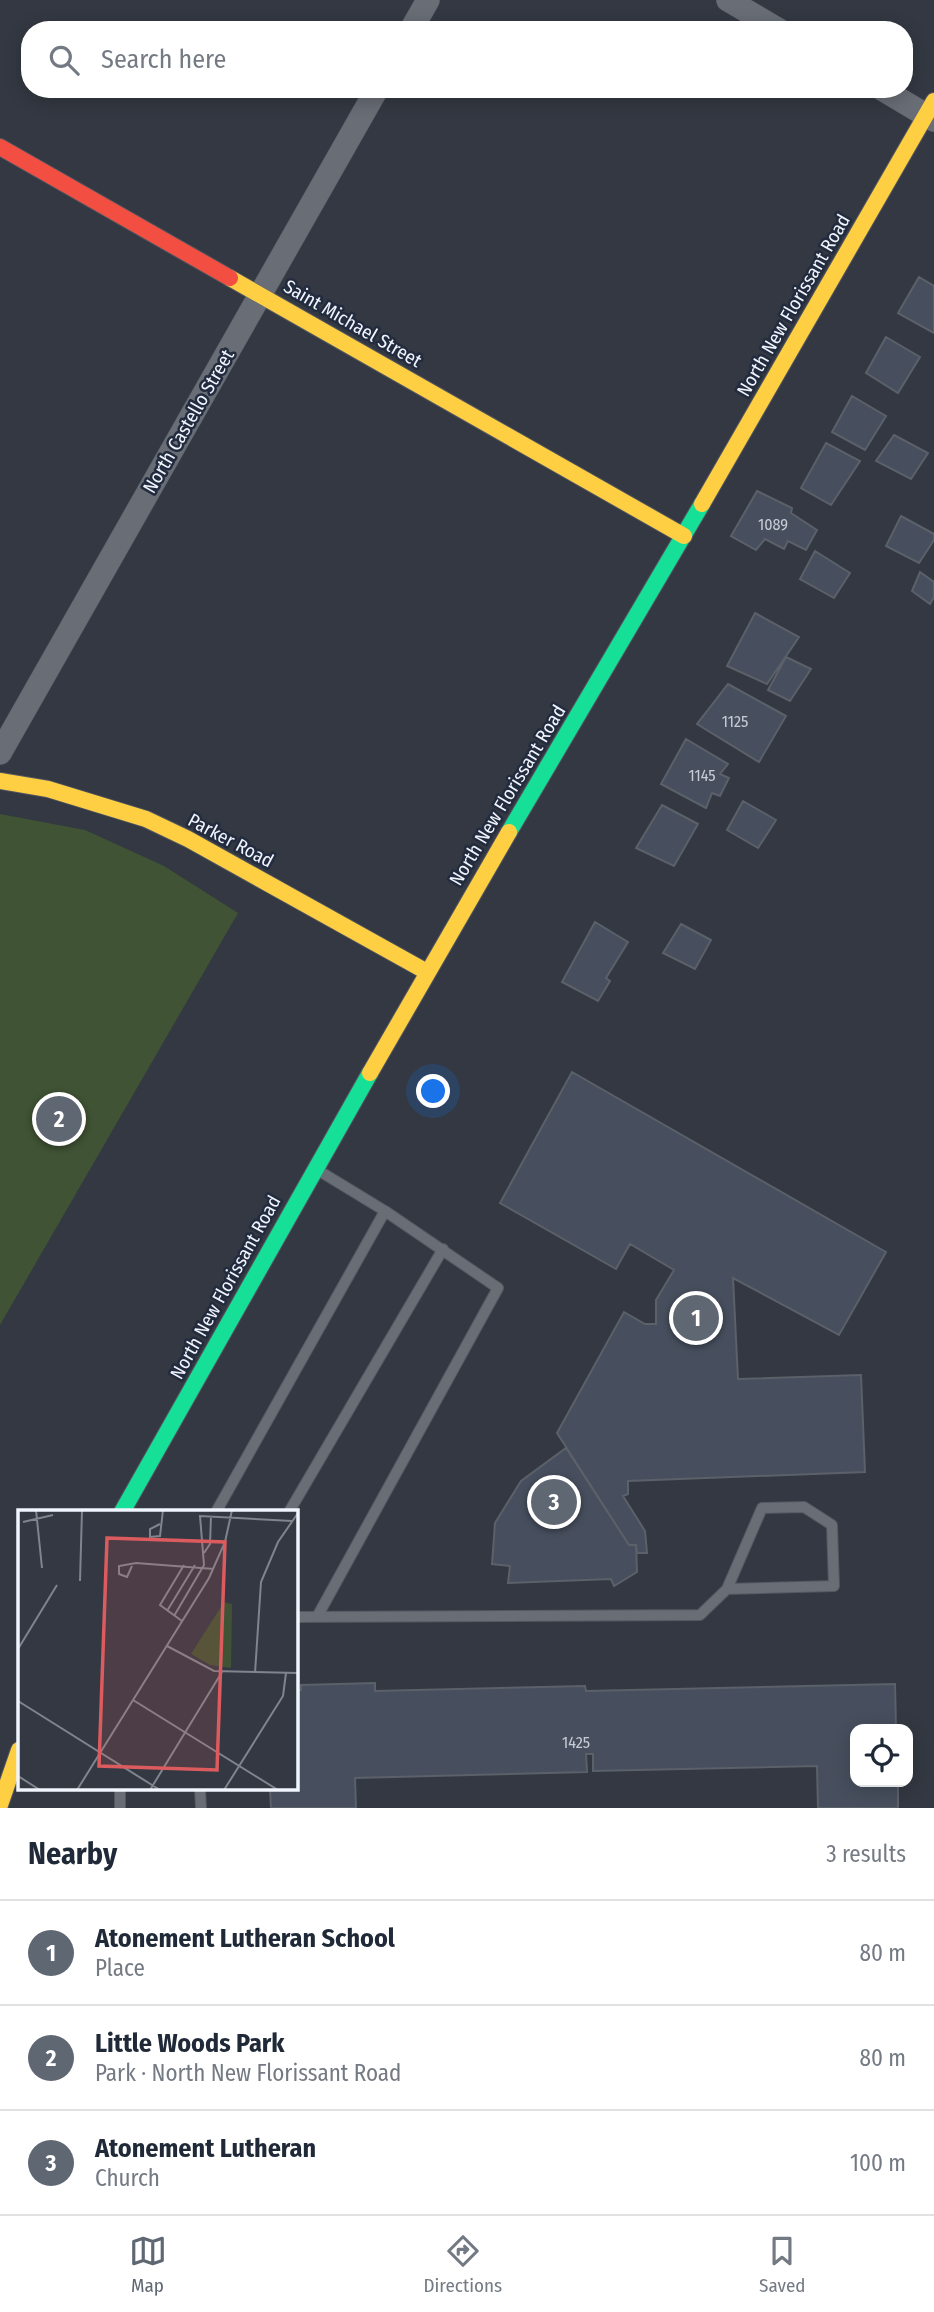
<!DOCTYPE html>
<meta charset="utf-8">
<style>
:root{--surface:#fff;--page:#f6f6f7;--text:#1f2937;--muted:#747a83;--line:#e0e1e3;--accent:#5f6773}
body{margin:0;font-family:"Fira Sans Condensed",sans-serif;background:var(--page);color:var(--text)}
.controls{position:absolute;right:21px;bottom:21px;display:grid;overflow:hidden;border-radius:14px;box-shadow:0 4px 18px #0003}
.controls button{width:63px;height:63px;display:grid;place-items:center;padding:0;border:0;border-bottom:2px solid var(--line);background:var(--surface);color:var(--text);font:35px sans-serif}
.you{position:absolute;left:434px;top:1092px;width:24px;height:24px;margin:-18px;border:5px solid #fff;border-radius:50%;background:#1a73e8;box-shadow:0 0 0 10px #1a73e833}
.badge{display:grid;place-items:center;width:46px;height:46px;border-radius:50%;background:var(--accent);color:#fff;font-size:23px;font-weight:700}
.pin{position:absolute;translate:-50% -50%;border:4px solid #fff;box-shadow:0 2px 7px #0006}
.list{margin:0;padding:0;list-style:none}
h2{display:flex;justify-content:space-between;align-items:center;height:91px;margin:0;padding:0 28px;font-size:30px}
h2 small{font-size:23px;font-weight:400;color:var(--muted)}
.list li{display:grid;grid-template-columns:46px 1fr auto;gap:21px;align-items:center;box-sizing:border-box;height:105px;padding:0 28px;border-top:2px solid var(--line)}
.list b{display:block;font-size:26px;white-space:nowrap}
.list p{margin:0;font-size:23px;white-space:nowrap;color:var(--muted)}
.list em{font-size:23px;font-style:normal;color:var(--muted)}
.icon{flex:none;width:38px;height:38px;fill:none;stroke:currentColor;stroke-width:2;stroke-linecap:round;stroke-linejoin:round}
.map{position:relative;flex:none;width:934px;height:1808px;overflow:hidden}
.search{position:absolute;background:var(--surface);box-shadow:0 4px 18px #0003;left:21px;right:21px;top:21px;height:77px;display:flex;align-items:center;gap:18px;box-sizing:border-box;padding:0 24px;border-radius:28px;color:var(--muted);font-size:26px}
.sheet{height:406px;background:var(--surface)}
nav{display:flex;justify-content:space-around;align-items:center;box-sizing:border-box;height:98px;border-top:2px solid var(--line);background:var(--surface);font-size:19px;color:var(--muted)}
nav a{display:grid;justify-items:center;gap:4px}
nav .on{color:var(--accent)}
.map>svg:first-child{display:block}
.green{fill:#405334}
.building{fill:#474f5e;stroke:#5b6069;stroke-width:2}
.lines{fill:none;stroke-linecap:round;stroke-linejoin:round}
.lane-casing{stroke:#535760;stroke-width:12}
.street-casing{stroke:#535760;stroke-width:24}
.fast-casing{stroke:#535760;stroke-width:18}
.slow-casing{stroke:#535760;stroke-width:18}
.jam-casing{stroke:#535760;stroke-width:18}
.lane{stroke:#696d75;stroke-width:10}
.street{stroke:#696d75;stroke-width:23}
.fast{stroke:#16e098;stroke-width:16}
.slow{stroke:#ffcf43;stroke-width:16}
.jam{stroke:#f24e42;stroke-width:16}
.labels{text-anchor:middle;stroke-width:5;stroke-linejoin:round;paint-order:stroke}
.number-label{font-size:16px;fill:#c6ccd6}
.street-label{font-size:19px;fill:#f0f5fe;stroke:#232c3e}
.inset-road{fill:none;stroke:#7f848d;stroke-width:2}
.view{fill:#dc5b5e;fill-opacity:0.15;stroke:#dc5b5e;stroke-width:3.5}
.inset-edge{fill:none;stroke:#f0f5fe;stroke-width:3.5}
</style>
<div class="map">
<svg width="934" height="1808" viewBox="0 0 934 1808">
<rect width="100%" height="100%" fill="#333842"/>
<path class="green" d="M0 814 85 830 164 866 238 913 0 1325Z"/>
<path class="building" d="M919 277 934 286V333L898 313Z
M886 337 920 357 898 393 866 373Z
M852 396 886 416 865 450 832 432Z
M894 435 928 453 911 479 876 461Z
M826 443 860 461 831 505 801 488Z
M757 491 792 508 791 513 817 530 806 550 788 541 784 549 765 539 756 550 731 536Z
M901 516 934 534V540L919 563 886 546Z
M815 551 850 573 834 598 800 579Z
M920 572 934 582V597L930 604 912 591Z
M755 613 799 637 767 684 727 666Z
M786 657 811 669 790 701 768 690Z
M728 684 786 716 759 762 697 724Z
M686 739 728 764 720 774 729 778 720 796 712 793 706 808 661 784Z
M743 801 776 820 758 848 727 830Z
M662 805 698 824 674 866 636 848Z
M595 922 628 942 606 978 610 981 598 1001 562 982Z
M681 924 711 940 695 969 663 953Z
M572 1072 886 1252 839 1335 733 1278 738 1379 861 1375 865 1472 628 1481V1494L623 1496 645 1531 647 1553H637L636 1545H629L557 1433 624 1312 645 1324H656V1300L674 1270 630 1244 616 1269 500 1203Z
M566 1448 629 1545H636L637 1572 614 1586 611 1579 508 1583 510 1566 492 1564 495 1523 521 1481Z
M375 1683V1691L585 1686 586 1691 895 1684 896 1729H855V1782H898V1808H818L817 1766 593 1771V1754H586L587 1772 355 1778 356 1808H271L270 1789H296V1690H301V1685Z"/>
<g class="lines">
<defs>
<path id="lane" d="M216 1512 385 1211
M289 1512 443 1249
M296 1617 700 1615 727 1589 762 1508 804 1507 832 1525 834 1586 727 1589
M317 1617 498 1288 385 1211 321 1172
M200 1789 201 1808
M120 1808V1789"/>
<path id="street" d="M728 0 779 30
M411 30 428 0
M882 89 934 120
M0 753 377 89"/>
<path id="fast" d="M509 832 702 504
M122 1512 370 1073"/>
<path id="slow" d="M230 278 684 536
M702 504 934 101
M0 781 48 789 146 819 188 839 427 972
M370 1073 509 832
M0 1805 19 1750"/>
<path id="jam" d="M0 147 230 278"/>
</defs>
<use href="#lane" class="lane-casing"/>
<use href="#street" class="street-casing"/>
<use href="#fast" class="fast-casing"/>
<use href="#slow" class="slow-casing"/>
<use href="#jam" class="jam-casing"/>
<use href="#lane" class="lane"/>
<use href="#street" class="street"/>
<use href="#fast" class="fast"/>
<use href="#slow" class="slow"/>
<use href="#jam" class="jam"/>
</g>
<g class="labels">
<g class="number-label">
<text x="773" y="530">1089</text>
<text x="735" y="727">1125</text>
<text x="702" y="781">1145</text>
<text x="576" y="1748">1425</text>
</g>
<g class="street-label">
<text transform="translate(793 305) rotate(-60)" y="7">North New Florissant Road</text>
<text transform="translate(353 323) rotate(30)" y="7">Saint Michael Street</text>
<text transform="translate(188 421) rotate(-60)" y="7">North Castello Street</text>
<text transform="translate(507 795) rotate(-59)" y="7">North New Florissant Road</text>
<text transform="translate(231 840) rotate(28)" y="7">Parker Road</text>
<text transform="translate(225 1287) rotate(-61)" y="7">North New Florissant Road</text>
</g>
</g>
<g transform="translate(18 1510)">
<rect width="280" height="280" fill="#333842"/>
<path d="M206 92 214 94 213 158 192 155 173 144Z" fill="#405334"/>
<path class="inset-road" d="M18 0 24 58M5 12 35 5M142 14 132 19V27L142 26 145 0M186 43 192 34 193 6M114 56 109 67 101 64V56L118 53 196 59M62 71 64 0M149 101 177 55M156 106 186 55 182 6 274 11M164 111 142 95 166 55M149 136 196 161 280 163M0 139 39 75M237 163 243 72 260 32 280 3M115 190 260 280M0 191 142 280M0 266 22 280M59 280 191 68 207 32 214 0M132 280 204 162M206 280 265 186 268 163"/>
<path class="view" d="M89 28 207 32 199 260 81 256Z"/>
<rect width="280" height="280" class="inset-edge"/>
</g>
</svg>
<div class="controls">
<button><svg class="icon" aria-label="locate" viewBox="0 0 24 24"><circle cx="12" cy="12" r="6"/><path d="M12 2v4M12 18v4M2 12h4M18 12h4"/></svg></button>
</div>
<div class="you"></div>
<div class="pin badge" style="left:696px;top:1318px">1</div>
<div class="pin badge" style="left:59px;top:1119px">2</div>
<div class="pin badge" style="left:554px;top:1502px">3</div>
<div class="search"><svg class="icon" aria-label="search" viewBox="0 0 24 24"><circle cx="10" cy="10" r="6"/><path d="M15 15l6 6"/></svg>Search here</div>
</div>
<section class="sheet">
<h2>Nearby<small>3 results</small></h2>
<ul class="list">
<li><span class="badge">1</span><div><b>Atonement Lutheran School</b><p>Place</p></div><em>80 m</em></li>
<li><span class="badge">2</span><div><b>Little Woods Park</b><p>Park · North New Florissant Road</p></div><em>80 m</em></li>
<li><span class="badge">3</span><div><b>Atonement Lutheran</b><p>Church</p></div><em>100 m</em></li>
</ul>
</section>
<nav>
<a class="on"><svg class="icon" aria-label="map" viewBox="0 0 24 24"><path d="M3 6l6-2 6 2 6-2v14l-6 2-6-2-6 2zM9 4v14M15 6v14"/></svg>Map</a>
<a><svg class="icon" aria-label="directions" viewBox="0 0 24 24"><path d="M12 3l9 9-9 9-9-9zM9 14v-3h6M13 9l2 2-2 2"/></svg>Directions</a>
<a><svg class="icon" aria-label="saved" viewBox="0 0 24 24"><path d="M7 4h10v16l-5-4-5 4z"/></svg>Saved</a>
</nav>
